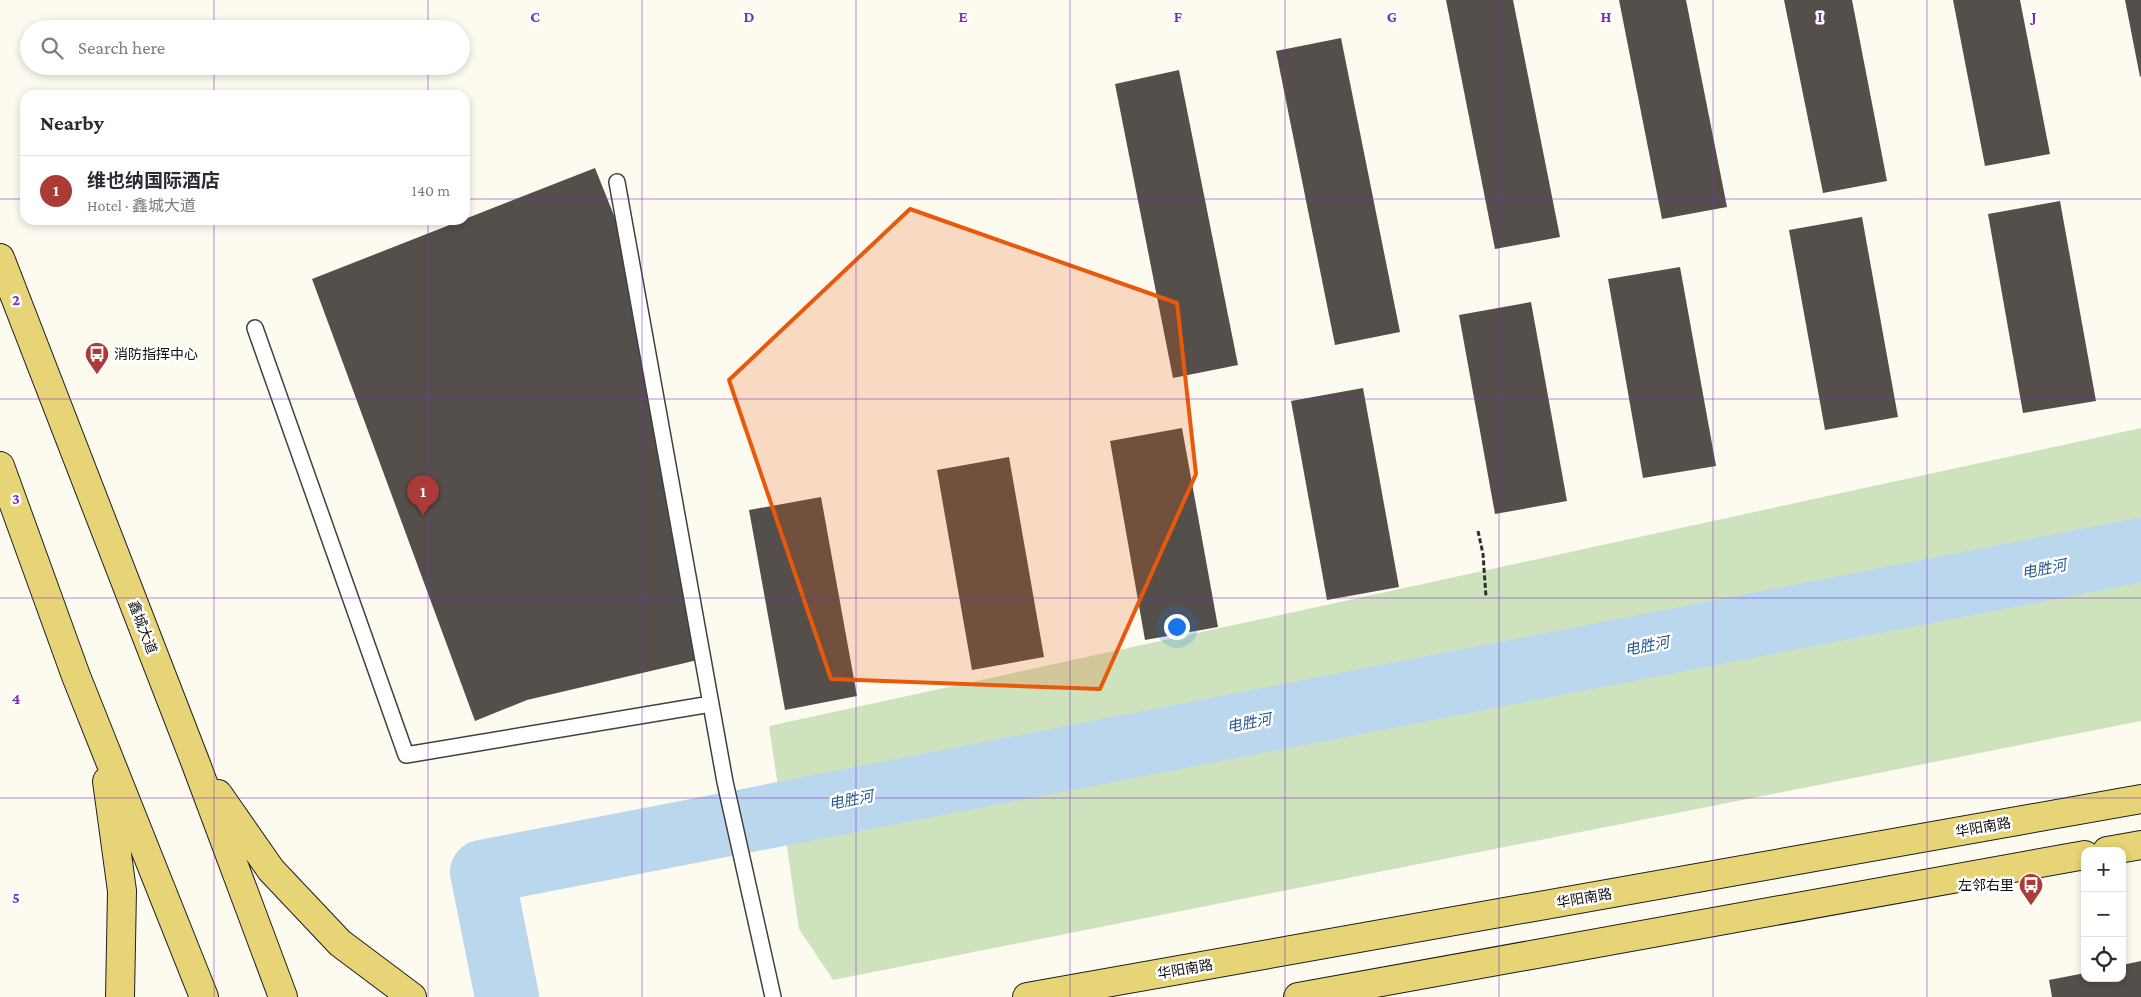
<!DOCTYPE html>
<meta charset="utf-8">
<style>
:root{--surface:#fff;--page:#f2f2f3;--text:#2b2b33;--muted:#7c7c81;--line:#e1e1e2;--accent:#ab3b37}
body{margin:0;font-family:"Crimson Pro","Noto Sans SC",serif;background:var(--page);color:var(--text)}
.controls{position:absolute;right:15px;bottom:15px;display:grid;overflow:hidden;border-radius:10px;box-shadow:0 2px 8px #0003}
.controls button{width:45px;height:45px;display:grid;place-items:center;padding:0;border:0;border-bottom:1px solid var(--line);background:var(--surface);color:var(--text);font:25px sans-serif}
.you{position:absolute;left:1176px;top:626px;width:18px;height:18px;margin:-12px;border:4px solid #fff;border-radius:50%;background:#1a73e8;box-shadow:0 0 0 8px #1a73e833}
.badge{display:grid;place-items:center;width:32px;height:32px;border-radius:50%;background:var(--accent);color:#fff;font-size:16px;font-weight:700}
.pin{position:absolute;translate:-50% -41px;filter:drop-shadow(0 1px 2px #0008)}
.pin::after{content:'';position:absolute;top:26px;width:18px;height:15px;background:inherit;clip-path:polygon(0 0,100% 0,50% 100%)}
.list{margin:0;padding:0;list-style:none}
h2{display:flex;justify-content:space-between;align-items:center;height:65px;margin:0;padding:0 20px;font-size:21px}
h2 small{font-size:16px;font-weight:400;color:var(--muted)}
.list li{display:grid;grid-template-columns:32px 1fr auto;gap:15px;align-items:center;box-sizing:border-box;height:70px;padding:0 20px;border-top:1px solid var(--line)}
.list b{display:block;font-size:19px;white-space:nowrap}
.list p{margin:0;font-size:16px;white-space:nowrap;color:var(--muted)}
.list em{font-size:16px;font-style:normal;color:var(--muted)}
.icon{flex:none;width:28px;height:28px;fill:none;stroke:currentColor;stroke-width:2;stroke-linecap:round;stroke-linejoin:round}
.map{position:relative;flex:none;width:2141px;height:997px;overflow:hidden}
.search{position:absolute;background:var(--surface);box-shadow:0 2px 8px #0003;left:20px;top:20px;width:450px;height:55px;display:flex;align-items:center;gap:12px;box-sizing:border-box;padding:0 18px;border-radius:28px;color:var(--muted);font-size:19px}
.panel{position:absolute;background:var(--surface);box-shadow:0 2px 8px #0003;left:20px;top:90px;width:450px;height:135px;border-radius:15px}
.map>svg:first-child{display:block}
.green{fill:#cee3bd}
.lines{fill:none;stroke-linecap:round;stroke-linejoin:round}
.river{stroke:#bad7ee;stroke-width:64}
.building{fill:#544f4b}
.service-casing{stroke:#404040;stroke-width:18}
.primary-casing{stroke:#1e1e1e;stroke-width:30}
.path{stroke:#2f2f2f;stroke-width:3;stroke-dasharray:5 2.5;stroke-linecap:butt}
.service{stroke:#fff;stroke-width:15}
.primary{stroke:#e7d476;stroke-width:28}
.marked{fill:#e8590c;fill-opacity:0.2;stroke:#e8590c;stroke-width:4;stroke-linejoin:round}
.grid{fill:none;stroke:#7b2cbf;stroke-width:1;stroke-opacity:0.55}
.labels{text-anchor:middle;stroke-width:5;stroke-linejoin:round;paint-order:stroke}
.poi-label{font-size:14px;fill:#0d0d0d;stroke:#fff;text-anchor:start}
.street-label{font-size:14px;fill:#0d0d0d;stroke:#fff}
.water-label{font-size:15px;font-style:italic;fill:#27598f;stroke:#fff}
.grid-label{font-size:16px;text-anchor:middle;font-weight:bold;fill:#7b2cbf;stroke:#fff;stroke-width:5;stroke-linejoin:round;paint-order:stroke}
</style>
<div class="map">
<svg width="2141" height="997" viewBox="0 0 2141 997">
<rect width="100%" height="100%" fill="#fdfbf0"/>
<path class="green" d="M2141 428V721L833 980 799 929 769 726Z"/>
<g class="lines">
<path class="river" d="M507 997 482 872 2141 550"/>
</g>
<path class="building" d="M1446 0H1513L1560 237 1495 249Z
M1619 0H1686L1727 207 1662 219Z
M1784 0H1852L1887 181 1823 193Z
M1953 0H2020L2050 154 1985 166Z
M2125 0H2141V76L2140 77Z
M1341 38 1400 332 1335 345 1276 51Z
M1179 70 1238 365 1173 378 1115 84Z
M595 168 619 228 702 659 527 700 475 721 312 279Z
M2060 201 2096 401 2023 413 1988 214Z
M1862 217 1898 417 1825 430 1789 230Z
M1680 267 1716 466 1643 478 1608 279Z
M1531 302 1567 501 1495 514 1459 315Z
M1363 388 1399 587 1327 600 1291 401Z
M1182 428 1218 627 1145 640 1110 441Z
M1009 457 1044 657 972 670 937 470Z
M821 497 857 696 785 710 749 510Z
M2141 961V997H2052L2049 980 2085 973V978H2122V965Z"/>
<g class="lines">
<defs>
<path id="service" d="M617 182 725 782 773 997
M255 328 406 755 711 704"/>
<path id="primary" d="M0 258 196 764 283 997
M0 466 76 676 204 997
M107 781 122 891 120 997
M218 794 271 870 340 943 412 997
M2107 851 2141 845
M1027 997 2141 799
M1298 997 2085 855"/>
</defs>
<use href="#service" class="service-casing"/>
<use href="#primary" class="primary-casing"/>
<path class="path" d="M1478 531 1483 554 1486 597"/>
<use href="#service" class="service"/>
<use href="#primary" class="primary"/>
</g>
<path class="marked" d="M910 209 1177 303 1196 474 1100 689 831 679 729 380Z"/>
<path class="grid" d="M214 0V29M428 0V29M642 0V997M856 0V997M1070 0V997M1285 0V997M1499 0V997M1713 0V997M1927 0V997M214 66V95M428 66V95M0 199H25M465 199H2141M214 220V997M428 220V997M0 399H2141M0 598H2141M0 798H2141"/>
<defs>
<symbol id="bus-pin" viewBox="-11 -11 22 30"><path d="M0 17L-7.5 6A9.5 9.5 0 1 1 7.5 6Z" fill="#ab3b37" stroke="#fff"/><path d="M-5-6H5V4H4V6H2V4H-2V6H-4V4H-5ZM-3.5-4V0h7V-4ZM-3.5 1.2v1.5H-2V1.2ZM2 1.2v1.5H3.5V1.2Z" fill="#fff"/></symbol>
</defs>
<g fill-rule="evenodd">
<use href="#bus-pin" x="83" y="340" width="28" height="38"/>
<use href="#bus-pin" x="2017" y="871" width="28" height="38"/>
</g>
<g class="labels">
<g class="poi-label">
<text x="114" y="359">消防指挥中心</text>
<text x="2014" y="890" text-anchor="end">左邻右里</text>
</g>
<g class="street-label">
<text transform="translate(143 627) rotate(69)" y="5">鑫城大道</text>
<text transform="translate(1983 827) rotate(-10)" y="5">华阳南路</text>
<text transform="translate(1584 898) rotate(-10)" y="5">华阳南路</text>
<text transform="translate(1185 969) rotate(-10)" y="5">华阳南路</text>
</g>
<g class="water-label">
<text transform="translate(2044 569) rotate(-11)" y="5">电胜河</text>
<text transform="translate(1647 646) rotate(-11)" y="5">电胜河</text>
<text transform="translate(1249 723) rotate(-11)" y="5">电胜河</text>
<text transform="translate(851 800) rotate(-11)" y="5">电胜河</text>
</g>
</g>
<g class="grid-label">
<text x="535" y="22">C</text>
<text x="749" y="22">D</text>
<text x="963" y="22">E</text>
<text x="1178" y="22">F</text>
<text x="1392" y="22">G</text>
<text x="1606" y="22">H</text>
<text x="1820" y="22">I</text>
<text x="2034" y="22">J</text>
<text x="16" y="305">2</text>
<text x="16" y="504">3</text>
<text x="16" y="704">4</text>
<text x="16" y="903">5</text>
</g>
</svg>
<div class="controls">
<button>+</button>
<button>−</button>
<button><svg class="icon" aria-label="locate" viewBox="0 0 24 24"><circle cx="12" cy="12" r="6"/><path d="M12 2v4M12 18v4M2 12h4M18 12h4"/></svg></button>
</div>
<div class="you"></div>
<div class="pin badge" style="left:423px;top:516px">1</div>
<div class="search"><svg class="icon" aria-label="search" viewBox="0 0 24 24"><circle cx="10" cy="10" r="6"/><path d="M15 15l6 6"/></svg>Search here</div>
<section class="panel">
<h2>Nearby<small></small></h2>
<ul class="list">
<li><span class="badge">1</span><div><b>维也纳国际酒店</b><p>Hotel · 鑫城大道</p></div><em>140 m</em></li>
</ul>
</section>
</div>
